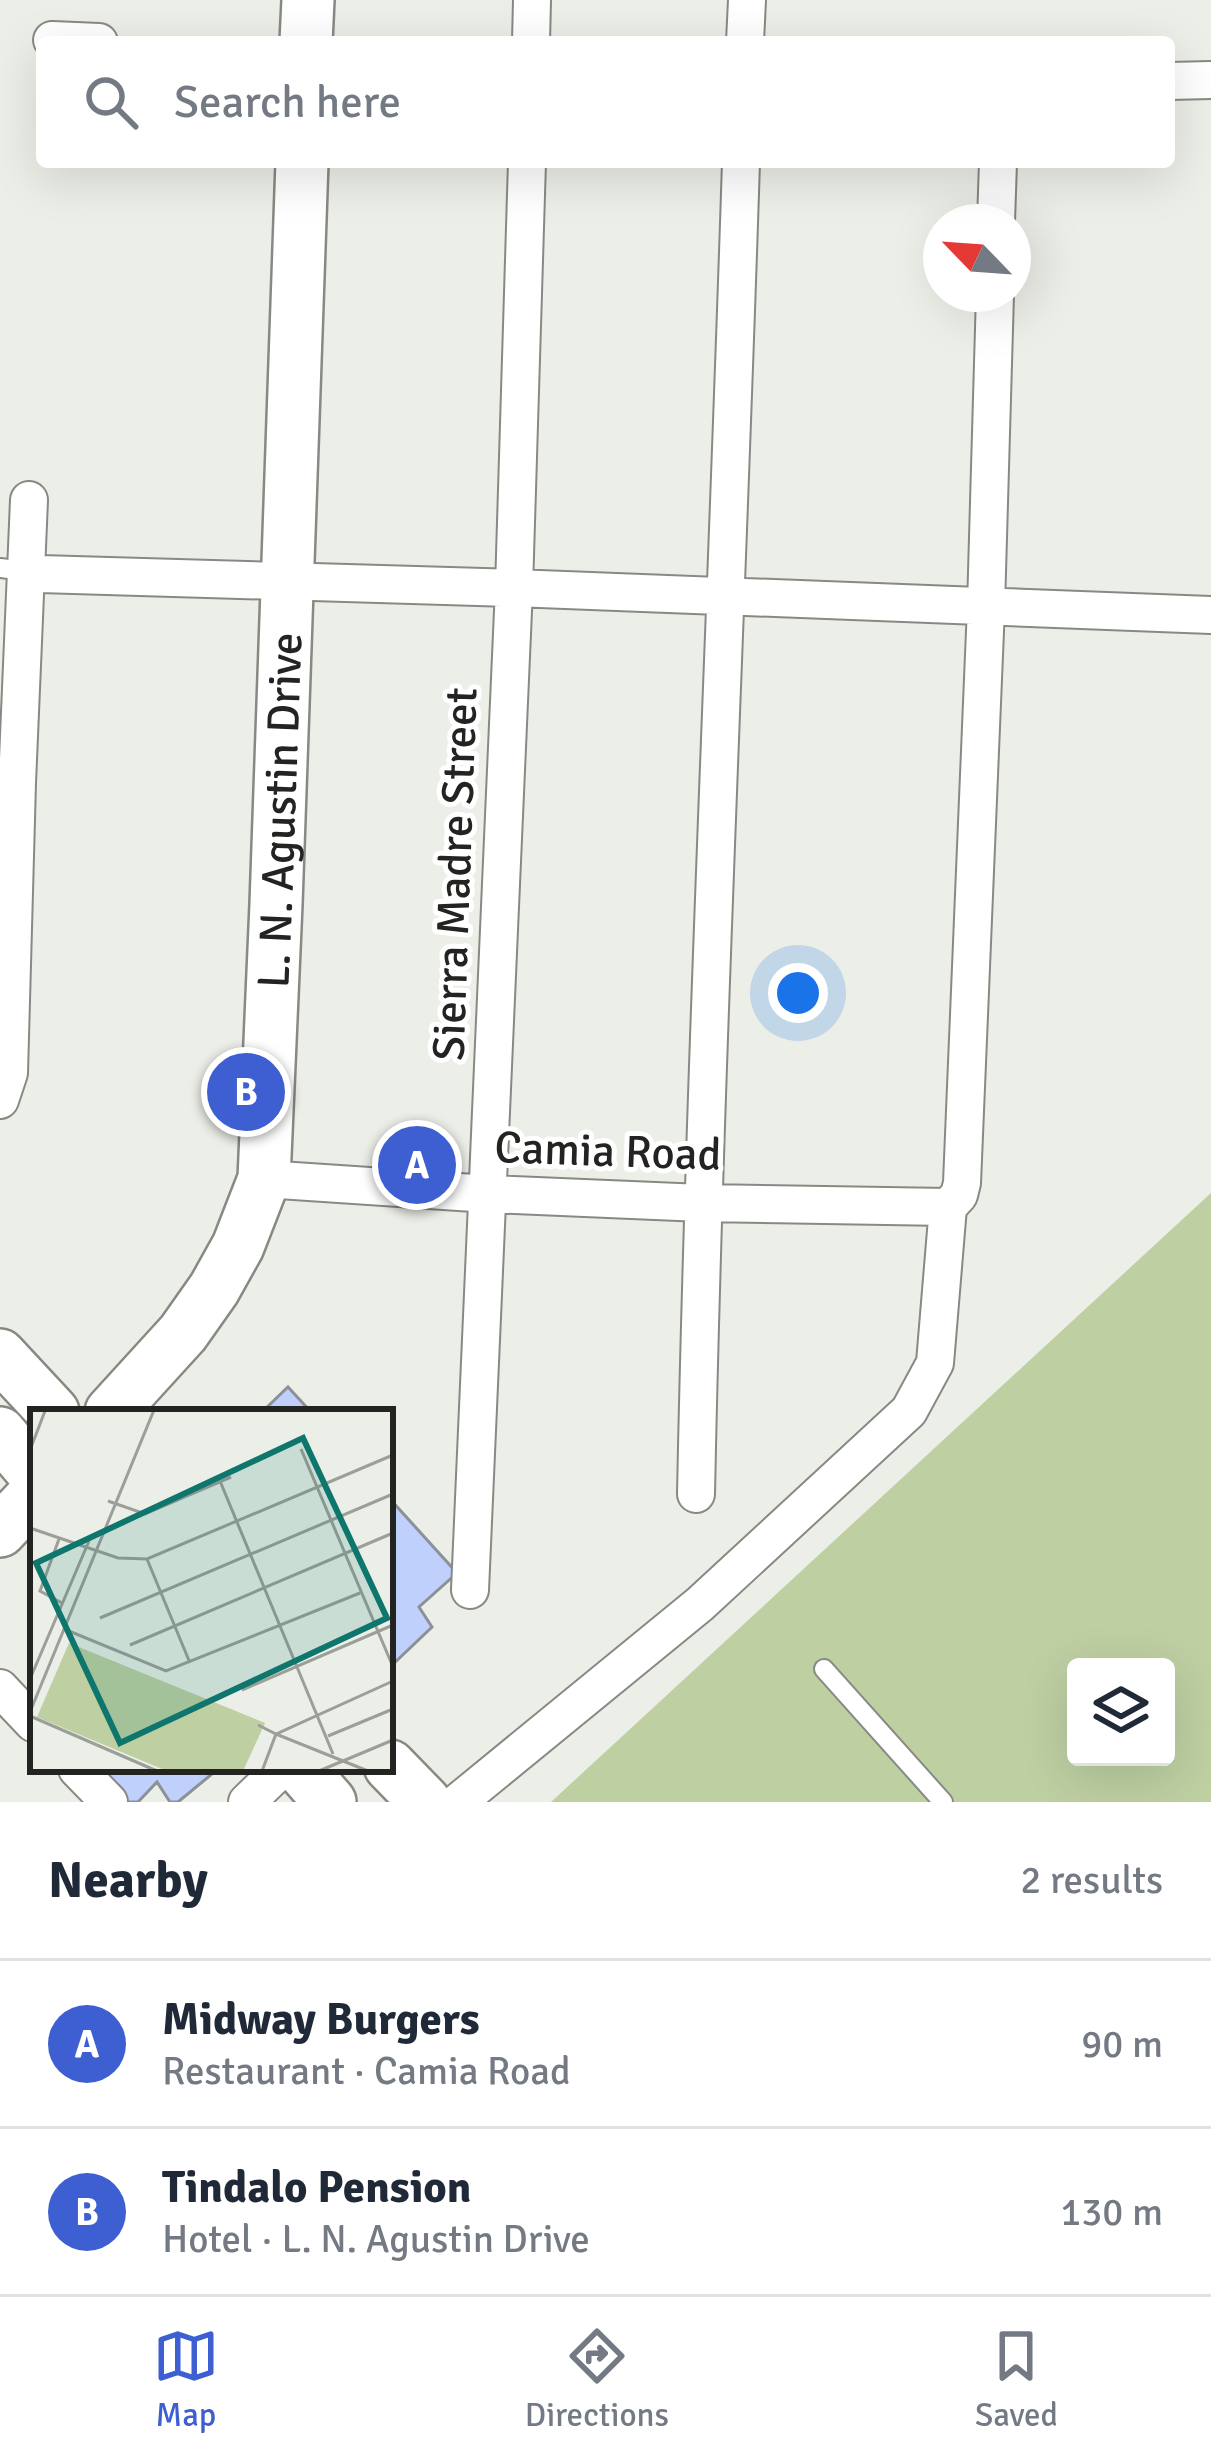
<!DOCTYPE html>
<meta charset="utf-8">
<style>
:root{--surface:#fff;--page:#f2f2f3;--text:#1f2937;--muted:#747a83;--line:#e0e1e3;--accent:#3d5fd1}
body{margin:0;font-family:Signika,sans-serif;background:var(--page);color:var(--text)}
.controls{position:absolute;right:36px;bottom:36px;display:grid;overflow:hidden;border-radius:12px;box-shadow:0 12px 48px #0002}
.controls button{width:108px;height:108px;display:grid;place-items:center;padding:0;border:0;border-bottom:3px solid var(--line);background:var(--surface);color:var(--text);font:60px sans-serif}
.compass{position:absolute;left:923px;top:204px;width:108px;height:108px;border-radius:50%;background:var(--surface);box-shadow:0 12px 48px #0002;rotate:295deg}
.you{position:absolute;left:798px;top:993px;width:42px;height:42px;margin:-30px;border:9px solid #fff;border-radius:50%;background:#1a73e8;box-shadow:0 0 0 18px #1a73e833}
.badge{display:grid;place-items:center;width:78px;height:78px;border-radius:50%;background:var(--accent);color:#fff;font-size:39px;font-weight:700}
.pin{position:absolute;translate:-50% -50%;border:6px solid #fff;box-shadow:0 3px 12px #0006}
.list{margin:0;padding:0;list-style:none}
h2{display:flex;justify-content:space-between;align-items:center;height:156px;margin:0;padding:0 48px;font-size:51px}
h2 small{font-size:39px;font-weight:400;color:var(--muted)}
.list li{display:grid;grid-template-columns:78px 1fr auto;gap:36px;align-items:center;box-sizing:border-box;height:168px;padding:0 48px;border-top:3px solid var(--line)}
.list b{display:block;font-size:45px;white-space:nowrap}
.list p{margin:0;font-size:39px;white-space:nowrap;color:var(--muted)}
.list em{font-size:39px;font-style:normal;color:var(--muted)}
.icon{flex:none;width:66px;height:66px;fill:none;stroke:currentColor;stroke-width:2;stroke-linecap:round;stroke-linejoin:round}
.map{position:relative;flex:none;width:1211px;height:1802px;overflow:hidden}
.search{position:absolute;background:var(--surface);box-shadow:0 12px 48px #0002;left:36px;right:36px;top:36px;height:132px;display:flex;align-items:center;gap:30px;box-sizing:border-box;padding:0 42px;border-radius:12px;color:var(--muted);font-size:45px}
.sheet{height:492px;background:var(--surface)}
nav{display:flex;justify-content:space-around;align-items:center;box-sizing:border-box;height:168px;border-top:3px solid var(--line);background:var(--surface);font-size:33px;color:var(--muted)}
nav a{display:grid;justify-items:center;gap:6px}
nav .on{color:var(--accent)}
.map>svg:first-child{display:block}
.green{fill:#becfa2;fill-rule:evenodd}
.building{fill:#bed0fb;stroke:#8d9097;stroke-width:3}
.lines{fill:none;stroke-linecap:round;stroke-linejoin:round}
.lane-casing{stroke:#878a83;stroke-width:22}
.street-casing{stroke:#878a83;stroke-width:40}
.secondary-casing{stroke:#878a83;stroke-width:56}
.lane{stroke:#fff;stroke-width:18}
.street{stroke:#fff;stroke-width:36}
.secondary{stroke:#fff;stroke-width:51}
.labels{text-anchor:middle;stroke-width:10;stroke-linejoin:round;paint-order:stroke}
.street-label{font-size:45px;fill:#232421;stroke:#fff}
.inset-road{fill:none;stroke:#9c9e98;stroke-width:3}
.view{fill:#0f766e;fill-opacity:0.15;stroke:#0f766e;stroke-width:6}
.inset-edge{fill:none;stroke:#232421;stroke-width:6}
</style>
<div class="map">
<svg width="1211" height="1802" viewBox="0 0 1211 1802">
<rect width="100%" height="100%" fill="#ecefe7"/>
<path class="green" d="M1211 1193V1802H551ZM1076 1667H1166V1757H1076Z"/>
<path class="building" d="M288 1387 311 1412H262Z
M390 1499 457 1573 419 1607 432 1627 390 1667Z
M100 1769H218L178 1802H170L157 1782 138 1802H128L97 1772Z"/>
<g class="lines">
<defs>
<path id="lane" d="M0 568 25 571
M824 1669 943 1802"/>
<path id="street" d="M52 40 99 42
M531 42 532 0
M745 42 747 0
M1169 81 1211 80
M996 222 998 162
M25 571 40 574 514 588 1211 615
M0 1100 9 1073 17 783 29 500
M264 1179 489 1194 702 1203 948 1207
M696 1494C705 1050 727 606 741 162
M470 1590 514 588 527 162
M0 1688 33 1723
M77 1769 109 1802
M247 1802 281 1769
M458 1802 700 1604 909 1411 935 1363 948 1207 959 1195 962 1183 986 607 995 294"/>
<g id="secondary">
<path d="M306 42 308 0"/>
<path d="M0 1355 53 1412"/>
<path id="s1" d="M111 1412 183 1333 214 1289 238 1246 264 1179 276 904 302 162"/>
<path d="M0 1433 33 1472"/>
<path d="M0 1531 33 1496"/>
<path d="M390 1766 425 1802"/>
<path d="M301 1769 330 1802"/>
</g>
</defs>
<use href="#lane" class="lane-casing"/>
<use href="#street" class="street-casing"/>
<use href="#secondary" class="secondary-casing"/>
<use href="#lane" class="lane"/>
<use href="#street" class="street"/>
<use href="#secondary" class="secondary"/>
</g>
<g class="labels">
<g class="street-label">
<text dy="16" stroke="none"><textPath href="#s1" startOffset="651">L. N. Agustin Drive</textPath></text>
<text transform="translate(454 874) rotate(-88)" y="16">Sierra Madre Street</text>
<text transform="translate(608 1150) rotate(2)" y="16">Camia Road</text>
</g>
</g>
<g transform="translate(30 1409)">
<rect width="363" height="363" fill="#ecefe7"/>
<path d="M39 234 235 314 213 362H137L7 308Z" fill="#becfa2"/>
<path class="inset-road" d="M271 40 363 258M0 41 15 2M190 72 303 345M78 92 115 105 201 68M0 119 88 149 117 150 363 46M29 130 10 182 32 194M117 150 160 254M70 209 363 85M34 220 136 262 330 184M100 236 363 124M0 270 59 132M212 281 363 216M0 303 124 1M0 307 127 362M228 316 246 325 363 272M298 327 363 300M232 362 246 325 338 362M289 362 363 331"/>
<path class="view" d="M273 29 357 209 90 334 6 154Z"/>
<rect width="363" height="363" class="inset-edge"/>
</g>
</svg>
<div class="controls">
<button><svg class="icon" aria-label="layers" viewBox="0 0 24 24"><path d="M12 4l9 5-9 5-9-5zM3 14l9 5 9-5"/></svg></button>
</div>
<svg class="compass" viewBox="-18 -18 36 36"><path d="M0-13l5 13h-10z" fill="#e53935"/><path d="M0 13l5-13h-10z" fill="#747a83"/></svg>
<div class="you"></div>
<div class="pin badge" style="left:417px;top:1165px">A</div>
<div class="pin badge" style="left:246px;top:1092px">B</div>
<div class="search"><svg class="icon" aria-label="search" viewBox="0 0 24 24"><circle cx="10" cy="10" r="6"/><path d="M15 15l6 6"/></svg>Search here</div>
</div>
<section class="sheet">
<h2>Nearby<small>2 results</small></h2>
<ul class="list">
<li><span class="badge">A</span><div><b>Midway Burgers</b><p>Restaurant · Camia Road</p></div><em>90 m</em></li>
<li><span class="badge">B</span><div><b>Tindalo Pension</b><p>Hotel · L. N. Agustin Drive</p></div><em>130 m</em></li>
</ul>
</section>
<nav>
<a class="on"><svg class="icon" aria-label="map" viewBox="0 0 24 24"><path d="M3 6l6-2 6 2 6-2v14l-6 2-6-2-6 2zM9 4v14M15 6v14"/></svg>Map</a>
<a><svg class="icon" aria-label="directions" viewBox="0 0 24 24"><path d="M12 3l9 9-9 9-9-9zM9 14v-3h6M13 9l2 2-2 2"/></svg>Directions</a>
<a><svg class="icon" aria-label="saved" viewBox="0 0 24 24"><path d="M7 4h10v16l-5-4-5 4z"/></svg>Saved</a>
</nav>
